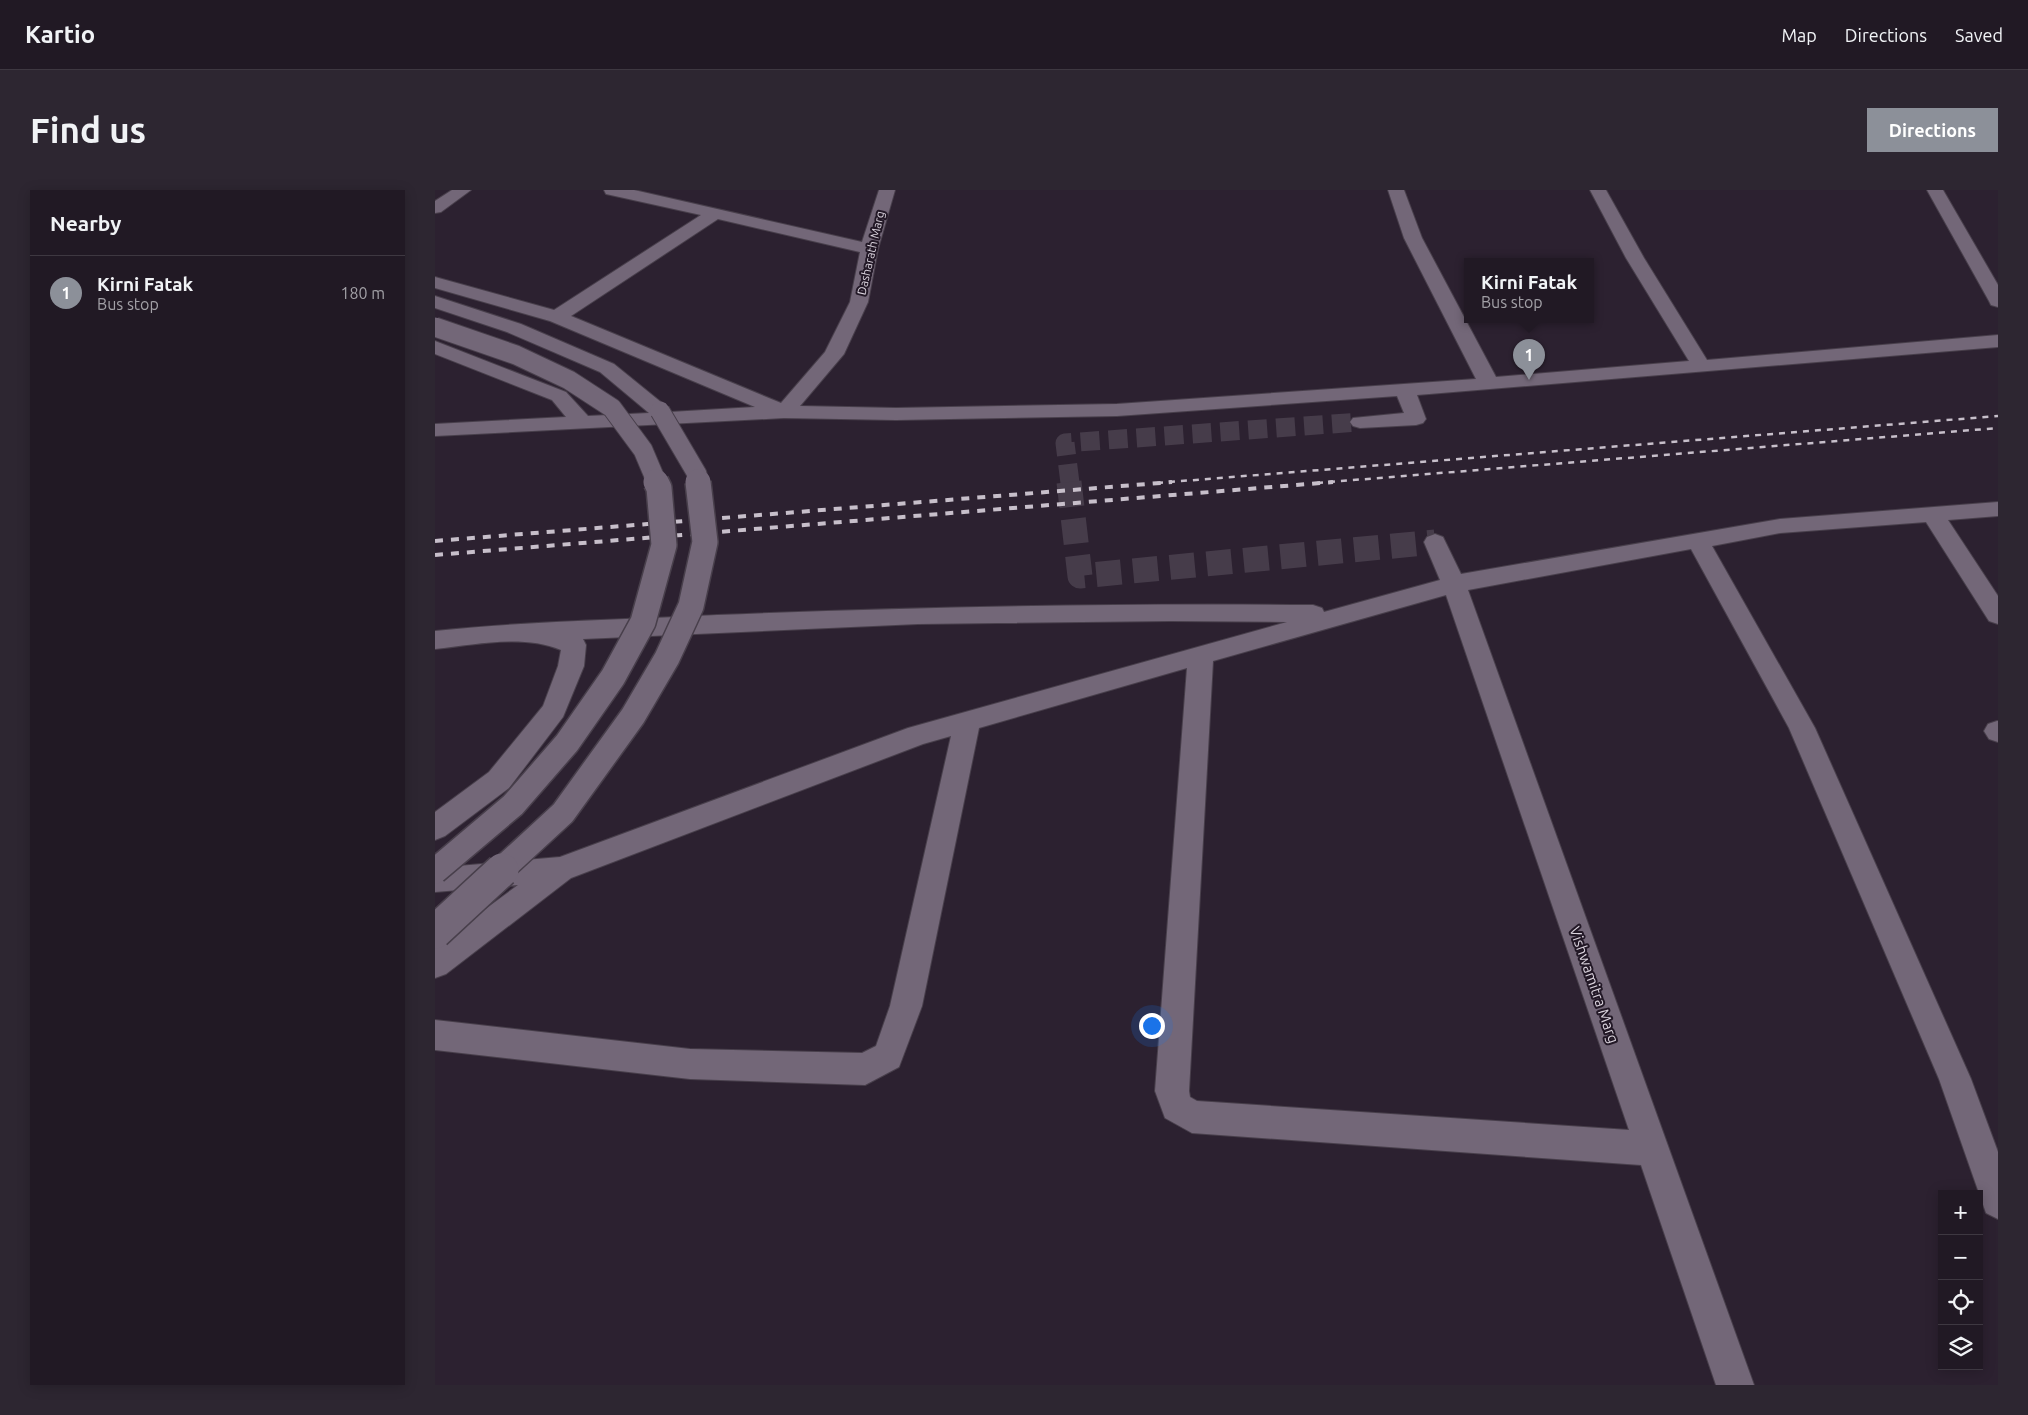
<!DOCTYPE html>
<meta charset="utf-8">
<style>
:root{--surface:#211924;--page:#2d2631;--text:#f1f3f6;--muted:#a2a0a6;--line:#3e3841;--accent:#8c9099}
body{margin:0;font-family:Ubuntu,sans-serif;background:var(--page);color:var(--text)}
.controls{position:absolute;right:15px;bottom:15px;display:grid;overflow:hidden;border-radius:0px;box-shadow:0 2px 12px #0003}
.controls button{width:45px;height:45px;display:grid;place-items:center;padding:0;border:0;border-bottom:1px solid var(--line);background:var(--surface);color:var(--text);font:25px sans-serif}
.you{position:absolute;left:716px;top:835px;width:18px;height:18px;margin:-12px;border:4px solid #fff;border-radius:50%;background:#1a73e8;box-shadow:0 0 0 8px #1a73e833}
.badge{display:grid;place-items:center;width:32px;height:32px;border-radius:50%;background:var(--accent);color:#fff;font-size:16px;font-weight:700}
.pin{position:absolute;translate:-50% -41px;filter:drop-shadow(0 1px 2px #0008)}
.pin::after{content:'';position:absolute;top:26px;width:18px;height:15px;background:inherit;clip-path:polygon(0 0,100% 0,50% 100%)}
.popup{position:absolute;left:1029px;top:68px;width:130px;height:65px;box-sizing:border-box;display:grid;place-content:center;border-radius:0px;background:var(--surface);filter:drop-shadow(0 1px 4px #0005);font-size:16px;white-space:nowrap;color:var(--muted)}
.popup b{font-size:19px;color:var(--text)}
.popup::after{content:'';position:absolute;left:50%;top:100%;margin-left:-10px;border:10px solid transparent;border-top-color:var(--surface)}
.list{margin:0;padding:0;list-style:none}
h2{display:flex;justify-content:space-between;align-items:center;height:65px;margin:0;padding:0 20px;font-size:21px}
h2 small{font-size:16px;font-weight:400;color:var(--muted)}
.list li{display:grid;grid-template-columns:32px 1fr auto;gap:15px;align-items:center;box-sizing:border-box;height:75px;padding:0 20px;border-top:1px solid var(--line)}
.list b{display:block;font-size:19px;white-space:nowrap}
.list p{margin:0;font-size:16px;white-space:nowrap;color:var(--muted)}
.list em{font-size:16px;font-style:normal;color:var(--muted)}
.icon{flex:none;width:28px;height:28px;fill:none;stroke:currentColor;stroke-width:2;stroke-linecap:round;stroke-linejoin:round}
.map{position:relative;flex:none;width:1563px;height:1195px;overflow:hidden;border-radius:0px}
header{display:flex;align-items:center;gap:30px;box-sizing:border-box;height:70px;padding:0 25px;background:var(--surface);border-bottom:1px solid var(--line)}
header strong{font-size:24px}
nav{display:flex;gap:28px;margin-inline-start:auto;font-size:18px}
.intro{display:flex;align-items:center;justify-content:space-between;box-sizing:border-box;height:120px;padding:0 30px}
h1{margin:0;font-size:35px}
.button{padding:12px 22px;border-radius:0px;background:var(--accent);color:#fff;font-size:18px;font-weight:700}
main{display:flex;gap:30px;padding:0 30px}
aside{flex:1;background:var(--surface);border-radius:0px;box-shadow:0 2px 12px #0003}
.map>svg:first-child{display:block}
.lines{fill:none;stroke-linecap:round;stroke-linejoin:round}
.minor-tunnel-far1{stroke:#463c4a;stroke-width:19;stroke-dasharray:19 9;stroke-linecap:butt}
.minor-tunnel{stroke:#463c4a;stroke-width:25;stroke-dasharray:25 12;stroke-linecap:butt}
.minor-casing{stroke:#483f4b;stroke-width:2}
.minor{fill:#736778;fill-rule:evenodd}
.rail-far1{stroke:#c7bfca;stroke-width:2.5;stroke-dasharray:6 6;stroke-linecap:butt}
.rail{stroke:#c7bfca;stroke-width:4;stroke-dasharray:8 8;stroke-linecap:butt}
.minor-bridge-far2-casing{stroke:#483f4b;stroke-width:21;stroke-linecap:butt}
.minor-bridge-far1-casing{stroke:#483f4b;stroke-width:28;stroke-linecap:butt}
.minor-bridge-casing{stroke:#483f4b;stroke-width:36;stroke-linecap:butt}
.minor-bridge-far2{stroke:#736778;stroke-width:19}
.minor-bridge-far1{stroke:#736778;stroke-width:25}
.minor-bridge{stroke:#736778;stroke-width:33}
.labels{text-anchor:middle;stroke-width:4;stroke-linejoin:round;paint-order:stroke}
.far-street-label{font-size:12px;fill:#dbd4de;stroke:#221826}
.street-label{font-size:15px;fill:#dbd4de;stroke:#221826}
</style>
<header>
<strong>Kartio</strong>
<nav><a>Map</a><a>Directions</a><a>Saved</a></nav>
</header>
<div class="intro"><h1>Find us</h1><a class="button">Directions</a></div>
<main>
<aside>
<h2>Nearby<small></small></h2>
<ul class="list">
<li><span class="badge">1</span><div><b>Kirni Fatak</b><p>Bus stop</p></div><em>180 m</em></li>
</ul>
</aside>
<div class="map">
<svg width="1563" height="1195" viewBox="0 0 1563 1195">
<rect width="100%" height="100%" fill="#2c2130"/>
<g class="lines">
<path class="minor-tunnel-far1" d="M635 293 630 253 925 232"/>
<path class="minor-tunnel" d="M634 292 645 386 1000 352"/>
<defs>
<path id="minor" d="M17 0H36L6 22 0 23V11Z
M169 0H199L427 52 444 0H460L443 59 433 112 409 164 365 216 461 218 682 214 1041 189 969 48 953 0H969L987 48 1061 187 1254 171 1191 68 1155 0H1171L1209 68 1272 170 1563 145V157L982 205 991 229 988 233 981 235 925 238 918 236 915 232 918 228 969 223 962 206 682 226 461 230 349 228 0 246V234L131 227 117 210 0 164V151L131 202 153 226 214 223 165 182 72 142 0 118V106L86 134 179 174 232 217 235 222 320 217 115 131 0 98V87L119 120 266 25 171 4ZM283 29 425 62 415 112 390 162 346 213 136 126Z
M1492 0H1508L1563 95V117L1556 115 1554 111Z
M1563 312V326L1513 330 1563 406V434L1554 431 1491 332 1345 343 1277 356 1380 538 1536 889 1563 962V1029L1551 1023 1504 889 1354 538 1256 359 1033 400 1319 1195H1281L1206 975 757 943 730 928 720 901 752 478 544 538 487 816 464 877 430 895 255 889 0 860V830L255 859 427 863 441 856 455 816 516 546 488 554 136 688 11 784 0 788V756L83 695 0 702V678L125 667 473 538 852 432 735 431 483 434 148 449 151 455 149 476 128 527 74 598 10 646 0 650V622L54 582 108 516 123 476 126 460C87 444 40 455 0 459V441C94 431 188 430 282 425 481 417 679 413 878 415L887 418 889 422 1005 390 989 352 992 347 1000 344 1008 347 1026 384 1345 329ZM1011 405 1194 940 762 911 755 907 754 901 778 471Z
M1562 531H1563V552L1554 549 1549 541 1553 534Z"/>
</defs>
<use href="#minor" class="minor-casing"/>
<use href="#minor" class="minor"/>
<path class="rail-far1" d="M722 293 1563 226
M882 293 1563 238"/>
<path class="rail" d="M0 351 737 292
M0 365 898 292"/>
<defs>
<path id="minor-bridge-far2" d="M0 137 81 165 134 190 177 218 208 260 222 293
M225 221 262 284 263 293"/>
<path id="minor-bridge-far1" d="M0 681 78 615 132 553 178 487 208 432 229 355 224 298 221 292
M65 681 128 623 198 526 232 468 256 416 270 352 263 292"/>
<path id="minor-bridge" d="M0 742 67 680"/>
</defs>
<use href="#minor-bridge-far2" class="minor-bridge-far2-casing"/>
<use href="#minor-bridge-far1" class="minor-bridge-far1-casing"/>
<use href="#minor-bridge" class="minor-bridge-casing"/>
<use href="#minor-bridge-far2" class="minor-bridge-far2"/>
<use href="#minor-bridge-far1" class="minor-bridge-far1"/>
<use href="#minor-bridge" class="minor-bridge"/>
</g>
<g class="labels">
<g class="far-street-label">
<text transform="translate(436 63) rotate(-77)" y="4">Dasharath Marg</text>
</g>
<g class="street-label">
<text transform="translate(1159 795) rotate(71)" y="5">Vishwamitra Marg</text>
</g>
</g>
</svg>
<div class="controls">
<button>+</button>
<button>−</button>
<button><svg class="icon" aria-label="locate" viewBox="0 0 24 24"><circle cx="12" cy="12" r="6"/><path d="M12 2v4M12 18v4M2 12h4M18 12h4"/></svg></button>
<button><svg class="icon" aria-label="layers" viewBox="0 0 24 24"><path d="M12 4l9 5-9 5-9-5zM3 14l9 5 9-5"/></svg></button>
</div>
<div class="you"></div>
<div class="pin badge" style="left:1094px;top:190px">1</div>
<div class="popup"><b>Kirni Fatak</b>Bus stop</div>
</div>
</main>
